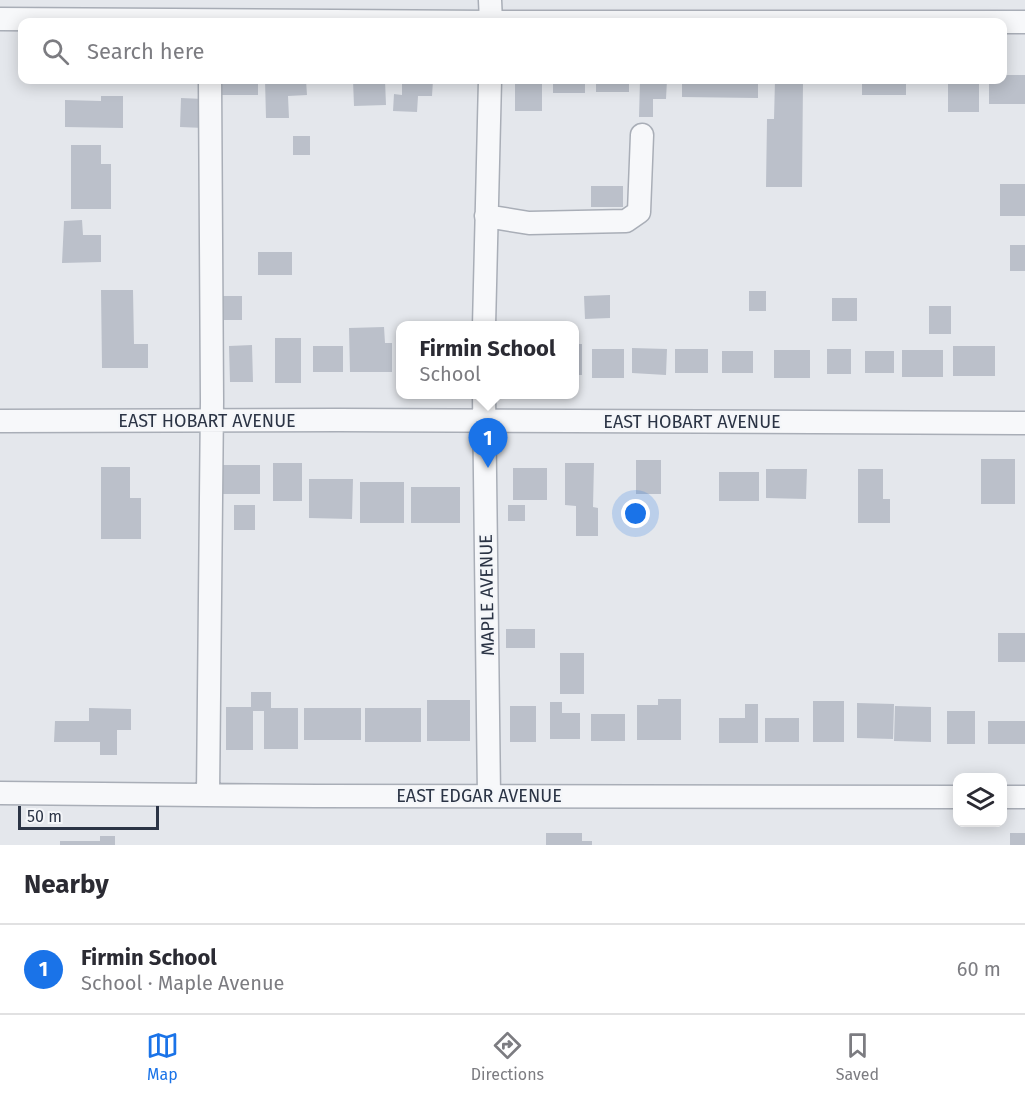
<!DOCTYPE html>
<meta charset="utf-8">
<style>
:root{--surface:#fff;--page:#f2f2f3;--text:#2b2b33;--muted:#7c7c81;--line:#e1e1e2;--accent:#1a73e8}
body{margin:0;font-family:"Fira Sans",sans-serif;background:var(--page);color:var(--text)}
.controls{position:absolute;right:18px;bottom:18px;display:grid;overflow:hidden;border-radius:12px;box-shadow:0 3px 15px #0003}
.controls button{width:54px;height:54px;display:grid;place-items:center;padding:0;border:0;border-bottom:2px solid var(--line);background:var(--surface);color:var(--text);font:30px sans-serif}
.scale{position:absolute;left:18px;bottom:15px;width:141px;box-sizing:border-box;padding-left:6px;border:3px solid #2b3445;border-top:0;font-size:16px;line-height:21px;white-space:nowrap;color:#2b3445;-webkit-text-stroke:4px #f4f6f9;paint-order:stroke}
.you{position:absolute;left:636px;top:514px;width:21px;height:21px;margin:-15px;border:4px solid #fff;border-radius:50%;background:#1a73e8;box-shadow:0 0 0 9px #1a73e833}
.badge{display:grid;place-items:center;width:39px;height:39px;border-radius:50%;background:var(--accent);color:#fff;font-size:20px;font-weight:700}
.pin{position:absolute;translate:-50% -50px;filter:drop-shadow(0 2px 3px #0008)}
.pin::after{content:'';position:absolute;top:32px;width:21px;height:18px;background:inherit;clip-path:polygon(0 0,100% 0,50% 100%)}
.popup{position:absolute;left:396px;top:321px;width:183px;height:78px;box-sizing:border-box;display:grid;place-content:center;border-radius:12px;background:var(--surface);filter:drop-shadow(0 2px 4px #0005);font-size:20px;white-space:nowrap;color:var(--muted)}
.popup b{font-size:22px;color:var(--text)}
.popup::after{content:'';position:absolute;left:50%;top:100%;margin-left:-12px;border:12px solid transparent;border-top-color:var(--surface)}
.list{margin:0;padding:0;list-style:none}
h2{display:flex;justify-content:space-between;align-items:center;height:78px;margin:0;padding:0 24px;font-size:26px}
h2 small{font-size:20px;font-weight:400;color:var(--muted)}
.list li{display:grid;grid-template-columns:39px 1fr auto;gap:18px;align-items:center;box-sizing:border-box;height:90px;padding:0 24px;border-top:2px solid var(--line)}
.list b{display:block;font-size:22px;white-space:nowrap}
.list p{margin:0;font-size:20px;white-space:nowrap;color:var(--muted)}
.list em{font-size:20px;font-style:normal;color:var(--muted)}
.icon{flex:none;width:33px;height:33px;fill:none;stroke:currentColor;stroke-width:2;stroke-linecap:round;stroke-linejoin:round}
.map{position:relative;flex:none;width:1025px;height:845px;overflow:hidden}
.search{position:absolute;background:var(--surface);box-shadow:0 3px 15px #0003;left:18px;right:18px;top:18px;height:66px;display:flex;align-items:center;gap:15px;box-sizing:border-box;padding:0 21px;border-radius:12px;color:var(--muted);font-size:22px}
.sheet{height:168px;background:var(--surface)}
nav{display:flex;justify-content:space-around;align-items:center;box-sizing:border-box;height:84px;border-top:2px solid var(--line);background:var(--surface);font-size:16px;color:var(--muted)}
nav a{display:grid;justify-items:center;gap:3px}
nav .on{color:var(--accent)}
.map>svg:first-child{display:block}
.building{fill:#bbc0ca}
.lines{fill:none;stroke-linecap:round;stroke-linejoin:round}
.minor-casing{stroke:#a9aeb7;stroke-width:25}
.minor{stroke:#f7f8fa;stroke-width:22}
.labels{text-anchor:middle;stroke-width:4.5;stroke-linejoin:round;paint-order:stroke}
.street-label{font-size:18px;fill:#2b3445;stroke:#f4f6f9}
</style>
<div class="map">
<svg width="1025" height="845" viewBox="0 0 1025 845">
<rect width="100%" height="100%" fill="#e4e7ec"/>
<path class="building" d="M1002 75H1025V104H989V80H1002Z
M77 80H146V84H77Z
M222 80H258V95H222Z
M265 80H306L307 95 288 96 289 118H266Z
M353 80H385L386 105 354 106Z
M402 80H433L432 96H418L417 112 393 111 394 94 402 95Z
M515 80H542V111H515Z
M553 80H585V93H553Z
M596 80H629V92H596Z
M640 80H667L666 99H653V117H639Z
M682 80H758V98L682 97Z
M775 80 803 81 802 187H766L767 119H774Z
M862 80H906V95H862Z
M948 80H979V112H948Z
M101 96H123V128L65 127V100L101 101Z
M181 98 204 99V128L180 127Z
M293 136H310V155H293Z
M71 145H101V164H111V209H71Z
M1000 184H1025V216H1000Z
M591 186H623V207H591Z
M82 220 83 235H101V262L62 263 64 221Z
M1010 245H1025V271H1010Z
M258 252H292V275H258Z
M101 290H133L134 344H148V368H102Z
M749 291H766V311H749Z
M610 295V318L585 319 584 296Z
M217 296H242V320H217Z
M832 298H857V321H832Z
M929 306H951V334H929Z
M384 327 385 343H392V372H350L349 328Z
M275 338H301V383H275Z
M575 344H582V375H575Z
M252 345 253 382H230L229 346Z
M313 346H343V372H313Z
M953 346H995V376H953Z
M632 348 667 349 666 375 632 373Z
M592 349H624V378H592Z
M675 349H708V373H675Z
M827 349H851V374H827Z
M774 350H810V378H774Z
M902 350H943V377H902Z
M722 351H753V373H722Z
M865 351H894V373H865Z
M981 459H1015V504H981Z
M636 460H661V494H636Z
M273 463H302V501H273Z
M565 463H594L593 507 598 508V536H576V506L565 505Z
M220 465H260V494H220Z
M101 467H130V498H141V539H101Z
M513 468H547V500H513Z
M766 469H807L806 499 766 498Z
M858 469H883V499H890V523H858Z
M719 472H759V501H719Z
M309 479H353L352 519 309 518Z
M360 482H404V523H360Z
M411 487H460V523H411Z
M234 505H255V530H234Z
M508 505H525V521H508Z
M506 629H535V648H506Z
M998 633H1025V662H998Z
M560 653H584V694H560Z
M251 692H271V708H298V749H264V711H253V750H226V707H251Z
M658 699H681V740H637V705H658Z
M427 700H470V741H427Z
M813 701H844V742H813Z
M550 702H562V713H580V739H550Z
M857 703 894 704 893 739 857 738Z
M745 704H758V743H719V718H745Z
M510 706H536V742H510Z
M895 706 931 707V742L894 741Z
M89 708 131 709V730H117V755H100V742H54L55 721H89Z
M304 708H361V740H304Z
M365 708H421V742H365Z
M947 711H975V744H947Z
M591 714H625V741H591Z
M765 718H799V742H765Z
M988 721H1025V744H988Z
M546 833H582V841H592V845H546Z
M1010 833H1025V845H1010Z
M100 836H115V845H60V841H100Z"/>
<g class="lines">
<defs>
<path id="minor" d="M490 0 491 22
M0 19 491 22H1025
M486 216 529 223 626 221 639 212 642 135
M484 326 490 80
M484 394 489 796
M0 421 338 420 1025 423
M0 793 316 796 958 797
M208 794 212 401 210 80
M1002 797H1025"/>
</defs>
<use href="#minor" class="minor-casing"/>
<use href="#minor" class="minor"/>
</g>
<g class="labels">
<g class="street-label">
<text x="207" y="427">EAST HOBART AVENUE</text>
<text x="692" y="428">EAST HOBART AVENUE</text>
<text transform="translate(487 595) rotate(-91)" y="6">MAPLE AVENUE</text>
<text x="479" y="802">EAST EDGAR AVENUE</text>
</g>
</g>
</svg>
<div class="controls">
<button><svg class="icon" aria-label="layers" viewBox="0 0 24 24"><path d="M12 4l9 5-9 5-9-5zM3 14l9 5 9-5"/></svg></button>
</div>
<div class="scale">50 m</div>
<div class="you"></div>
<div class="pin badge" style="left:488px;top:468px">1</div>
<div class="popup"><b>Firmin School</b>School</div>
<div class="search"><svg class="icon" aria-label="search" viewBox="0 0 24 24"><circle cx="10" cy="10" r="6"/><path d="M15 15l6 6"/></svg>Search here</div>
</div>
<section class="sheet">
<h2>Nearby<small></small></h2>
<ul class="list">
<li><span class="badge">1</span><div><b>Firmin School</b><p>School · Maple Avenue</p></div><em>60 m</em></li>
</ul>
</section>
<nav>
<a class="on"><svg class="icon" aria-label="map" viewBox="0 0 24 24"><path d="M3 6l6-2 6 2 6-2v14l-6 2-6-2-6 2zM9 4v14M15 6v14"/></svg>Map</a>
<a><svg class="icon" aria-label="directions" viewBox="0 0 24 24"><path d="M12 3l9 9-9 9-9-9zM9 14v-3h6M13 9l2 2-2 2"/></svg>Directions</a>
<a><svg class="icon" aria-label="saved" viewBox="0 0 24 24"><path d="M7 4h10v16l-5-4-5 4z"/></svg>Saved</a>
</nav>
